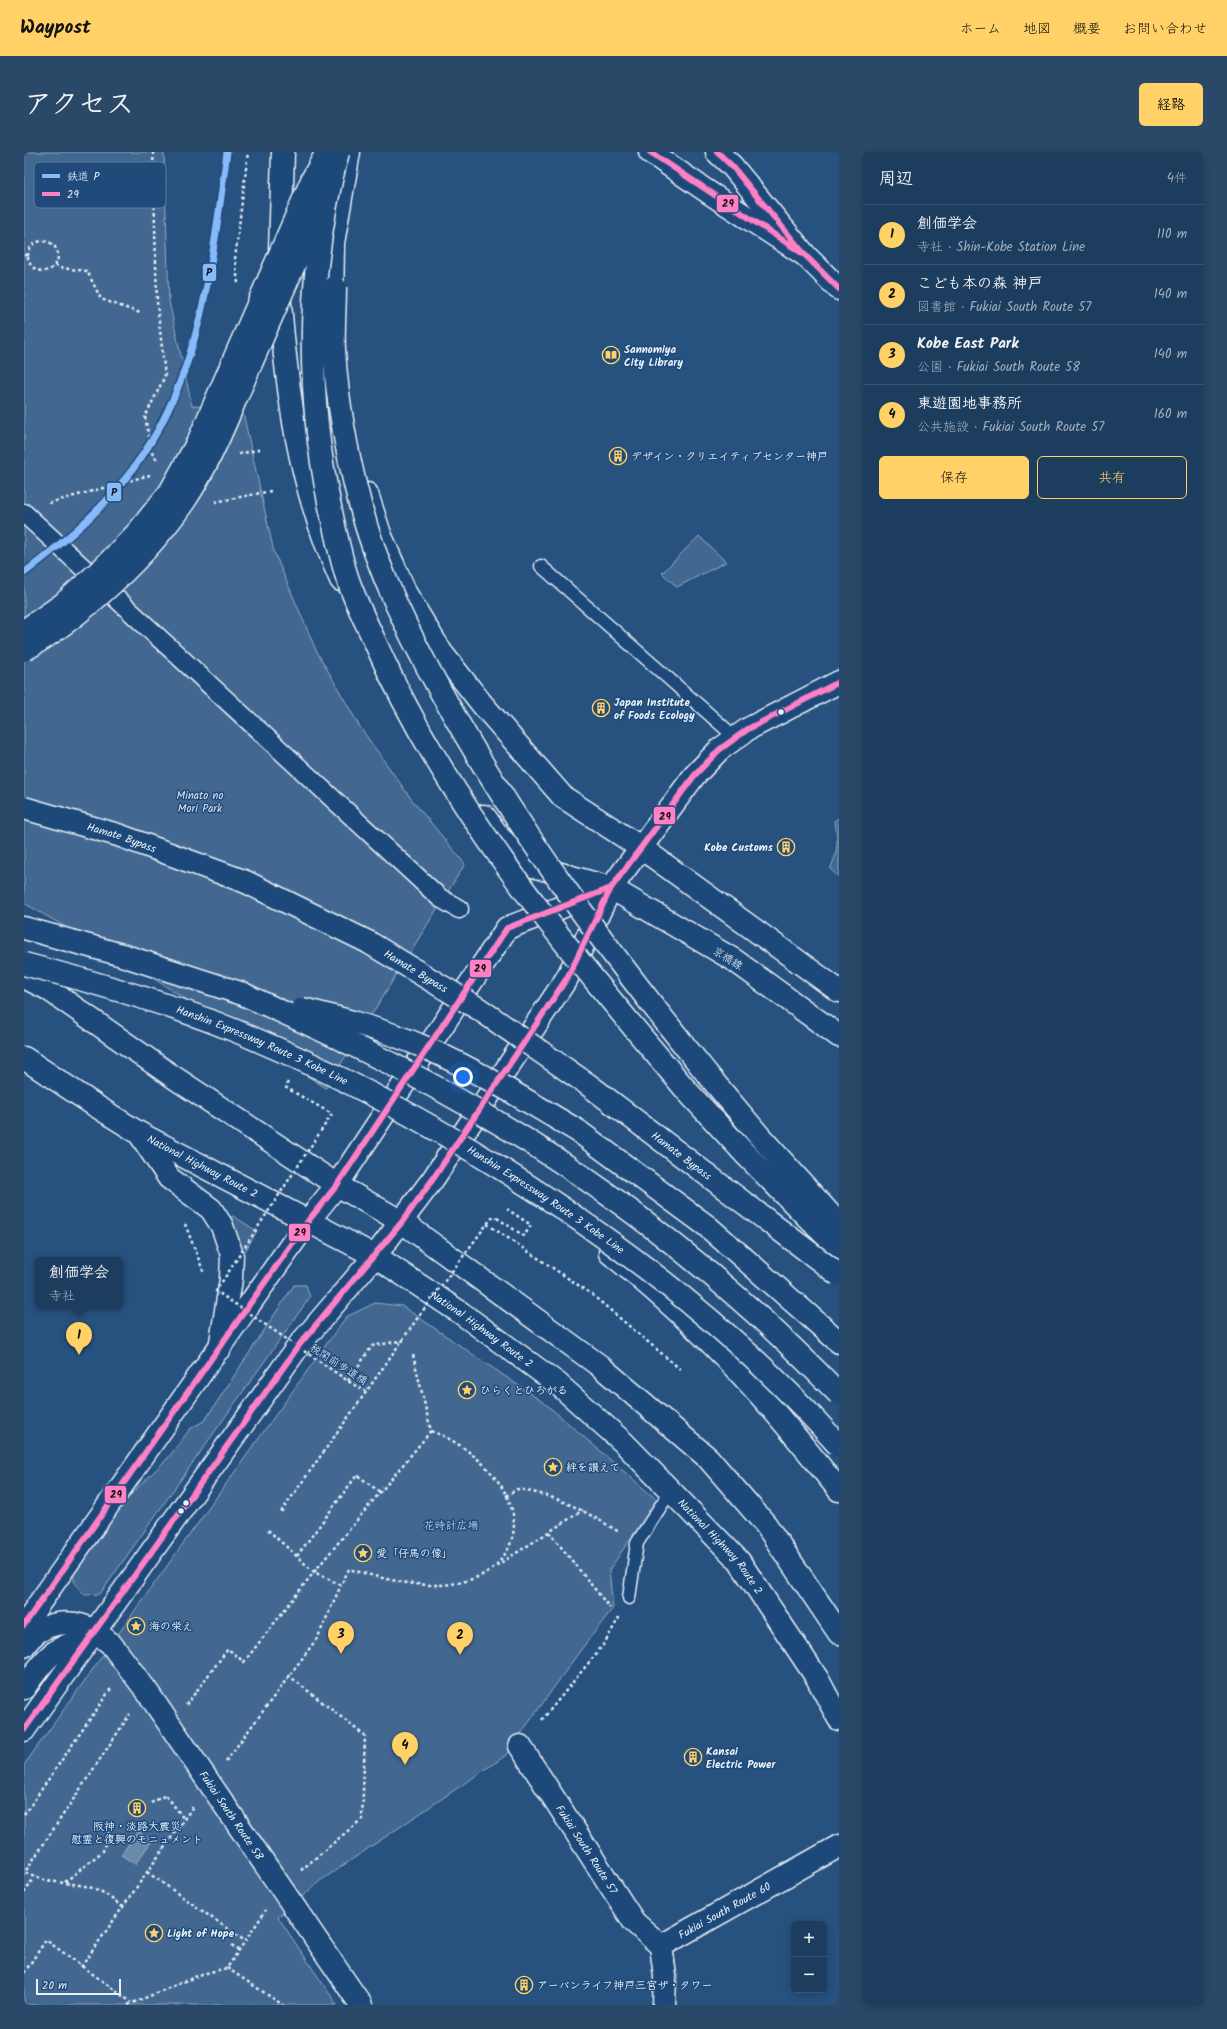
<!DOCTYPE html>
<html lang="ja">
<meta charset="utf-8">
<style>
:root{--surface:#1d3d5f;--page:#2a4868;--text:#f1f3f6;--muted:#a0aebd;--line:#3b5674;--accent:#ffd166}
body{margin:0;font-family:Kalam,"Klee One",sans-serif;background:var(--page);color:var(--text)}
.controls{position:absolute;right:12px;bottom:12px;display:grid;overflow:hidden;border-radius:6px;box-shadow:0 2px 10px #0003}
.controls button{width:36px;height:36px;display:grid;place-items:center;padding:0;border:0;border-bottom:1px solid var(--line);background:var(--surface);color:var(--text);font:20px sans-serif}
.scale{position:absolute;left:12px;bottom:10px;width:85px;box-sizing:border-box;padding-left:4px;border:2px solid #e8f1f8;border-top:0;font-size:11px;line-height:14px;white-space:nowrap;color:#e8f1f8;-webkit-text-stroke:3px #1f4a7a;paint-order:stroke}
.you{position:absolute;left:439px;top:925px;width:14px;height:14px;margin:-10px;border:3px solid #fff;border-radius:50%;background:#1a73e8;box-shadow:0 0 0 6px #1a73e833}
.badge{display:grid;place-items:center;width:26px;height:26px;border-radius:50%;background:var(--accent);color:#111;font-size:13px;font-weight:700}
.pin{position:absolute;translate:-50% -33px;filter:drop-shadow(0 1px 2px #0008)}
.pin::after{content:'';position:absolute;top:21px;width:14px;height:12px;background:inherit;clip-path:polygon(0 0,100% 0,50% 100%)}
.popup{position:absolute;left:11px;top:1105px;width:88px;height:52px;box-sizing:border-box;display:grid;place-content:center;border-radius:6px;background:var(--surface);filter:drop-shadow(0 1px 3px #0005);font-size:13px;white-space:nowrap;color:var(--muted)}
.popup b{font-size:15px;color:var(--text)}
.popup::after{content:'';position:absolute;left:50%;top:100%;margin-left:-8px;border:8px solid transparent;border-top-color:var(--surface)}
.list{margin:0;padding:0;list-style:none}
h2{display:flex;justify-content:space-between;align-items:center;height:52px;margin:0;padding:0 16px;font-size:17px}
h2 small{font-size:13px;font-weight:400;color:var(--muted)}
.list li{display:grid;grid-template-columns:26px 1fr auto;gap:12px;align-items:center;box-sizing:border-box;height:60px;padding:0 16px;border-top:1px solid var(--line)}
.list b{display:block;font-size:15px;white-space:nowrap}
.list p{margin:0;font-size:13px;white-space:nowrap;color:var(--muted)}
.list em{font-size:13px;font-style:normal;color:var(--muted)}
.actions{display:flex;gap:8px;padding:12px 16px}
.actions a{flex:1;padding:9px 0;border:1px solid var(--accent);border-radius:6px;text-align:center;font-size:14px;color:var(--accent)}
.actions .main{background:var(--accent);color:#111}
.map{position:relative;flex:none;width:815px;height:1853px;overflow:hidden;border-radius:6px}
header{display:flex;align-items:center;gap:24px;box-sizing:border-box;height:56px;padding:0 20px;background:var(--accent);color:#111}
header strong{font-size:19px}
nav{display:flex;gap:22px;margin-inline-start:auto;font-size:14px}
.intro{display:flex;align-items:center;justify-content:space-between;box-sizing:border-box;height:96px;padding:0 24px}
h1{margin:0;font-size:28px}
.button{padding:10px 18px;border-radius:6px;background:var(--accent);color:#111;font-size:14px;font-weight:700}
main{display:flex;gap:24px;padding:0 24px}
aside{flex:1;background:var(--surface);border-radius:6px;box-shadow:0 2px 10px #0003}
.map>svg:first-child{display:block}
.green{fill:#436891;stroke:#96acc4}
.water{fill:#6b8aaa;stroke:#9db3c9}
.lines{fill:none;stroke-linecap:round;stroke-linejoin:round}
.service-casing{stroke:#e8f1f8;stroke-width:15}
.pedestrian-casing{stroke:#e8f1f8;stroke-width:21}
.minor-casing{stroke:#e8f1f8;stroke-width:25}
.tertiary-casing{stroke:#e8f1f8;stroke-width:25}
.primary-casing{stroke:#e8f1f8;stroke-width:25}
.trunk-casing{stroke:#e8f1f8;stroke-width:25}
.motorway-casing{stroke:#e8f1f8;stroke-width:25}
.path{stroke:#e8f1f8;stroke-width:2.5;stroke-dasharray:3 3;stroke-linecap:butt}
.service{stroke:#1f4a7a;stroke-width:12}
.pedestrian{stroke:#1f4a7a;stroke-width:18}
.minor{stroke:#1f4a7a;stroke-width:22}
.tertiary{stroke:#1f4a7a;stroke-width:22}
.primary{stroke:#1f4a7a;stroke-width:22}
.trunk{stroke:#1f4a7a;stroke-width:22}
.motorway{stroke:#1f4a7a;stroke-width:22}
.minor-bridge-casing{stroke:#e8f1f8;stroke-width:25;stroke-linecap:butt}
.tertiary-bridge-casing{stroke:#e8f1f8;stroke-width:25;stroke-linecap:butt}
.motorway-bridge-casing{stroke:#e8f1f8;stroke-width:25;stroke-linecap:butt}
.path-bridge{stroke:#e8f1f8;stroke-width:2.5;stroke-dasharray:3 3;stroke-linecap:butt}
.minor-bridge{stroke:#1f4a7a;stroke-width:22}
.tertiary-bridge{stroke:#1f4a7a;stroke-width:22}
.motorway-bridge{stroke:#1f4a7a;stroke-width:22}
.bus-1-casing{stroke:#1f4a7a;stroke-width:9}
.bus-1{stroke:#ff80c5;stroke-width:6}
.rail-1-casing{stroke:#1f4a7a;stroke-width:10}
.rail-1{stroke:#86baf9;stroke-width:7}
.bus-dot{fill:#e8f1f8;stroke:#1f4a7a;stroke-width:1.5}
.labels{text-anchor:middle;stroke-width:3;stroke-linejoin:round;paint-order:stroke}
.poi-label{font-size:11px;font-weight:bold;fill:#e8f1f8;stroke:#1f4a7a;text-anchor:start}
.park-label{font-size:11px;fill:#d8e3ee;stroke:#1f4a7a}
.street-label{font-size:11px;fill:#e8f1f8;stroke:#1f4a7a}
.key{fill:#1f4a7a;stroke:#5b7ca0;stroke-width:1}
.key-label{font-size:11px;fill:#e8f1f8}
.line-badge{stroke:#1f4a7a;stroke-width:1.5}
.pale-badge-label{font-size:11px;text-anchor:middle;font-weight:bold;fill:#111}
</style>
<header>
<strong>Waypost</strong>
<nav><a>ホーム</a><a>地図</a><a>概要</a><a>お問い合わせ</a></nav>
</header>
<div class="intro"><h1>アクセス</h1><a class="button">経路</a></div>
<main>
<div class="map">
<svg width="815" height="1853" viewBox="0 0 815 1853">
<rect width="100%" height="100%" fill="#27517f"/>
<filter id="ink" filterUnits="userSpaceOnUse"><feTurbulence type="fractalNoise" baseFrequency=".025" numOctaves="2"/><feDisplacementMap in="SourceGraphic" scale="8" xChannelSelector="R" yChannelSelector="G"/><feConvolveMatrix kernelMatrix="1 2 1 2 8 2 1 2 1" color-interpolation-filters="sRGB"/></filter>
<g filter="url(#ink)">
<path class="green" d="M0 0H140L145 149 168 254 218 256 250 400 292 498 336 575 388 648 441 712 302 936 116 818 0 751Z
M675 384 702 410 653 435 638 421Z
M815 666V725L806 717C814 701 815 687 810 669Z
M209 1064 233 1079 219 1103 214 1085 204 1066Z
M270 1133H282L286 1145 76 1442 61 1443 51 1432 48 1416 104 1345 144 1306 166 1277 181 1268Z
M351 1151 378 1154 523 1253 633 1348 585 1418 589 1456 553 1503 481 1604 296 1729 254 1765 313 1853H0V1613L322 1165Z"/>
<path class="water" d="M114 1679 128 1689 111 1712 97 1703Z"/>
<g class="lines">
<defs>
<path id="service" d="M517 414 712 586
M605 1446 613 1391 647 1338"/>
<path id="pedestrian" d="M0 361 416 746 435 757"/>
<g id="minor">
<path d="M115 981 145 1026 187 1057 198 1074 208 1103 207 1127 196 1196"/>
<path id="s1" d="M71 1479 87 1492 122 1538 337 1853"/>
<path id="s2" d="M496 1594 610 1770 637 1794"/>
</g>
<g id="tertiary">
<path d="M626 0 684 40 781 103"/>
<path d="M693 0 708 14 781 103 815 137"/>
<path d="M256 99 259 0"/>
<path d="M255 139C263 242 274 332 317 428"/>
<path d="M308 155 309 91 325 0"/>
<path d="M343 342 356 382 382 442 417 500 458 552 539 645 616 695 815 839"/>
<path d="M460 664 475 685 505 713 587 736 710 808 815 884"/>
<path d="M684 923 738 987 815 1072"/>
<path d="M663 939 723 1004 815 1097"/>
<path d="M0 1536C18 1511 29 1492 63 1489"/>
<path id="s3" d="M640 1853 641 1824 637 1794 815 1694"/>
</g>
<path id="primary" d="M0 1473 284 1069
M0 1494C16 1470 45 1465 71 1479
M0 1578 276 1192 351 1104"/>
<g id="trunk">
<path d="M0 825 24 837 148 924 313 1033 378 1070 576 1214 684 1306 742 1373 815 1481"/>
<path id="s4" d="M0 906 72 954 115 981 351 1104 437 1161 534 1232 599 1290 715 1409 793 1526 815 1567"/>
<path d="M284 1069 313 1033 483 776 587 736"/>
<path d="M351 1104 409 1027 543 826 587 736 670 624 695 598 724 577 815 530"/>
</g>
<path id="motorway" d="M0 776 98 803 219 842
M554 979 683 1074 815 1190
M586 1101C639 1144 690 1191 735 1242 763 1273 789 1306 815 1338"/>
</defs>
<use href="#service" class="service-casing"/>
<use href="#pedestrian" class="pedestrian-casing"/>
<use href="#minor" class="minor-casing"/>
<use href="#tertiary" class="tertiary-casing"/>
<use href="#primary" class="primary-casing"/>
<use href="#trunk" class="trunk-casing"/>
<use href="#motorway" class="motorway-casing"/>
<path class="path" d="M129 0 133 150 141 224 121 265 128 301 133 308
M4 104a15 15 0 1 1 30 0a15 15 0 1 1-30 0Z
M0 103H4
M31 113 37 116 63 119 77 147 116 161
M214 131 211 107 224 0
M215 302 238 297
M191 350 247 339
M25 351 126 323
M264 930 261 935 308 962
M473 1066 500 1084 507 1073 483 1057
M161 1072 180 1121
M463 1072 566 1141 656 1217
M389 1203 407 1279
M324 1229 348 1194 381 1188
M407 1279 290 1420 317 1433 325 1417C367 1429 416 1443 458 1423L559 1358
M407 1279C449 1293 509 1348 484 1397 481 1403 476 1408 473 1412
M482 1344 493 1337C533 1343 561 1359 595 1380
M257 1360 342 1240
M525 1380 586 1456
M273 1404 333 1323 356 1340
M264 1523 341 1584 338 1667 276 1719
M162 1553 204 1497 220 1510 290 1420 244 1378
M518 1568 580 1492 596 1464
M202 1609 294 1485 317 1433
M127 1651 142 1643 160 1667
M0 1663 88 1535
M123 1720 221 1789
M41 1730 79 1699 85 1679
M0 1741 10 1726
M99 1755C91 1750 84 1743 76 1739 52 1728 22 1734 1 1720L106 1562
M208 1793 214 1798
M57 1815 170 1653
M203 1816 259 1853
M0 1821 22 1788 107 1850
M608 1834H616
M104 1853 178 1822 203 1816 242 1758"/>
<use href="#service" class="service"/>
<use href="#pedestrian" class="pedestrian"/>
<use href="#minor" class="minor"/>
<use href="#tertiary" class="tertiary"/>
<use href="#primary" class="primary"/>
<use href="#trunk" class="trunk"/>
<use href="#motorway" class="motorway"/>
<defs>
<path id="minor-bridge" d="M311 135C311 156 309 177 310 198 313 249 323 302 336 352 354 421 387 487 422 549 496 683 588 804 684 923
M113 381 146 340 175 288 289 26 303 0
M0 498C58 465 123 404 161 348 185 312 201 271 218 232 245 170 272 108 300 46"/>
<path id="tertiary-bridge" d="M314 0C283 117 281 232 305 350 310 374 315 399 322 422 329 445 341 468 351 490 425 658 546 800 663 939
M0 479 39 452 80 415 113 381"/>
<g id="motorway-bridge">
<path id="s5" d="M0 656 94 683 222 730 344 790 455 857 566 934 815 1123"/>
<path id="s6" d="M0 812C70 830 140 850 207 877 303 916 394 964 481 1019 604 1096 719 1185 815 1294"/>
<path d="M219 842C296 877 373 912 447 955 583 1032 706 1130 815 1242"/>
<path d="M278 857C319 867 361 878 400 895 454 919 504 949 554 979"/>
</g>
</defs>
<use href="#minor-bridge" class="minor-bridge-casing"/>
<use href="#tertiary-bridge" class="tertiary-bridge-casing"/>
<use href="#motorway-bridge" class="motorway-bridge-casing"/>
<path class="path-bridge" d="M308 962 192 1139 324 1229 342 1240 395 1164 463 1072 470 1064 473 1066"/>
<use href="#minor-bridge" class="minor-bridge"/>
<use href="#tertiary-bridge" class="tertiary-bridge"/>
<use href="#motorway-bridge" class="motorway-bridge"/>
<defs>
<path id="bus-1" d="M626 0 781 103
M693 0 708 14 781 103 815 137
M0 1473 284 1069 313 1033 483 776 587 736
M0 1578 276 1192 378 1070 409 1027 543 826 587 736 670 624 695 598 724 577 815 530"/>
</defs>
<use href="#bus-1" class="bus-1-casing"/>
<use href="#bus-1" class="bus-1"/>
<defs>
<path id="rail-1" d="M0 421C44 387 87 351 118 304 178 216 189 103 203 0"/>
</defs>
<use href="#rail-1" class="rail-1-casing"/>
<use href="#rail-1" class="rail-1"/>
</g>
</g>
<defs>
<symbol id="library-ring" viewBox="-11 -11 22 22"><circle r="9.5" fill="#1f4a7a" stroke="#ffd166" stroke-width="1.5"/><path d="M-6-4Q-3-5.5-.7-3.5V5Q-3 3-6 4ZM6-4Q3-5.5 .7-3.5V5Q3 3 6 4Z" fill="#ffd166"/></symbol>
<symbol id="building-ring" viewBox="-11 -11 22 22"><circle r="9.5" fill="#1f4a7a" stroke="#ffd166" stroke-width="1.5"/><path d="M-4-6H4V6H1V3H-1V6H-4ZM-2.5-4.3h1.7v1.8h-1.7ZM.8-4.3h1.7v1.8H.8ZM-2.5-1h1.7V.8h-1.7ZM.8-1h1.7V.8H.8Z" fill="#ffd166"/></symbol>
<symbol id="sight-ring" viewBox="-11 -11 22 22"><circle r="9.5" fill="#1f4a7a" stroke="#ffd166" stroke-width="1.5"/><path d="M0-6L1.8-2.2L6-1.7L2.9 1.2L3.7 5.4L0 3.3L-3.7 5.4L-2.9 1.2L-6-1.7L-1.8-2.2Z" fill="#ffd166"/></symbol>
</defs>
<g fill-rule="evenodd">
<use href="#library-ring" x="577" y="193" width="20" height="20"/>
<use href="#building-ring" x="584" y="294" width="20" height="20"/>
<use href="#building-ring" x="567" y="546" width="20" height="20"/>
<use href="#building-ring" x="752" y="685" width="20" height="20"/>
<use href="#sight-ring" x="433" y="1228" width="20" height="20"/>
<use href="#sight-ring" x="519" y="1305" width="20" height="20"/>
<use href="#sight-ring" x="329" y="1391" width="20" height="20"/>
<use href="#sight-ring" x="102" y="1464" width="20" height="20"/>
<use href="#building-ring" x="659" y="1595" width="20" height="20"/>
<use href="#building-ring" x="103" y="1646" width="20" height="20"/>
<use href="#sight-ring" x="120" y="1771" width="20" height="20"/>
<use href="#building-ring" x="490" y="1823" width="20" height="20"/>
</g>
<g class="bus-dot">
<circle cx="757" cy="560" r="3.5"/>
<circle cx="162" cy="1351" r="3.5"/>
<circle cx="157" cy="1359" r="3.5"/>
</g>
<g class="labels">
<g class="poi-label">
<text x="600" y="201">Sannomiya<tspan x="600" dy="13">City Library</tspan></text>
<text x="607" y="308">デザイン・クリエイティブセンター神戸</text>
<text x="590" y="554">Japan Institute<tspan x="590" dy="13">of Foods Ecology</tspan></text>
<text x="749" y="699" text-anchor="end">Kobe Customs</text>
<text x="456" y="1242">ひらくとひろがる</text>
<text x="542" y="1319">絆を讃えて</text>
<text x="352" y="1405">愛「仔馬の像」</text>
<text x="125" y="1478">海の栄え</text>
<text x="682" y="1603">Kansai<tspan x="682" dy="13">Electric Power</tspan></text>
<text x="113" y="1678" text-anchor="middle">阪神・淡路大震災<tspan x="113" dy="13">慰霊と復興のモニュメント</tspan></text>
<text x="143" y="1785">Light of Hope</text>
<text x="513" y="1837">アーバンライフ神戸三宮ザ・タワー</text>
</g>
<g class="park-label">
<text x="176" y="647">Minato no<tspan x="176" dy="13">Mori Park</tspan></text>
<text x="427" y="1377">花時計広場</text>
</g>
<g class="street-label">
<text dy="4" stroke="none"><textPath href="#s5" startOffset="102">Hamate Bypass</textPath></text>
<text transform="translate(704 806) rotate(32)" y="4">京橋線</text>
<text dy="4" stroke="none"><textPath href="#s5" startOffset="426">Hamate Bypass</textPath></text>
<text dy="4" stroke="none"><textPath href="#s6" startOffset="252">Hanshin Expressway Route 3 Kobe Line</textPath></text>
<text dy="4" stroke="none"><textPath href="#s5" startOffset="750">Hamate Bypass</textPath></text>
<text dy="4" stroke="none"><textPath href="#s4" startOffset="209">National Highway Route 2</textPath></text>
<text dy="4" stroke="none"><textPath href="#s6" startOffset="576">Hanshin Expressway Route 3 Kobe Line</textPath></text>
<text dy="4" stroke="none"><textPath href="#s4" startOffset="533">National Highway Route 2</textPath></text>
<text transform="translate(315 1212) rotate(33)" y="4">税関前歩道橋</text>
<text dy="4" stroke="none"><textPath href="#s4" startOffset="857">National Highway Route 2</textPath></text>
<text dy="4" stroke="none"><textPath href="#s1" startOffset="230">Fukiai South Route 58</textPath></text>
<text dy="4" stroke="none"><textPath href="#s2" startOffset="123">Fukiai South Route 57</textPath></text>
<text dy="4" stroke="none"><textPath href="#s3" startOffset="132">Fukiai South Route 60</textPath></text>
</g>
</g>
<rect x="10" y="10" width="132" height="46" rx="6" class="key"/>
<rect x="18" y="22" width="18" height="4" fill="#86baf9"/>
<rect x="18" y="40" width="18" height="4" fill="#ff80c5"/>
<g class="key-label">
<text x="43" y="28">鉄道 P</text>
<text x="43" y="46">29</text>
</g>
<g class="line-badge">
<rect x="692" y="42" width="23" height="19" rx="4" fill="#ff80c5"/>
<rect x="178" y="111" width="15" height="19" rx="4" fill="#86baf9"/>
<rect x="82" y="330" width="16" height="20" rx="4" fill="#86baf9"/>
<rect x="629" y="654" width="23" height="19" rx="4" fill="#ff80c5"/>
<rect x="445" y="807" width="23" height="19" rx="4" fill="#ff80c5"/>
<rect x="264" y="1071" width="23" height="19" rx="4" fill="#ff80c5"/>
<rect x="80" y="1333" width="23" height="19" rx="4" fill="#ff80c5"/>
</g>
<g class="pale-badge-label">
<text x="704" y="55">29</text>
<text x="185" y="124">P</text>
<text x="90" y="344">P</text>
<text x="641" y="668">29</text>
<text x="456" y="820">29</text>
<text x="276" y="1084">29</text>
<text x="92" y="1346">29</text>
</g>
</svg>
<div class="controls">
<button>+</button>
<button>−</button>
</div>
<div class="scale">20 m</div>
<div class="you"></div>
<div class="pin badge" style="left:55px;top:1203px">1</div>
<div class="popup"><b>創価学会</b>寺社</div>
<div class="pin badge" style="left:436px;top:1503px">2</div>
<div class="pin badge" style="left:317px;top:1502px">3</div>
<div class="pin badge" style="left:381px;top:1613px">4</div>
</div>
<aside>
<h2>周辺<small>4件</small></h2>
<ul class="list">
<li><span class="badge">1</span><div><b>創価学会</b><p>寺社 · Shin-Kobe Station Line</p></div><em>110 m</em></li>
<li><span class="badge">2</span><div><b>こども本の森 神戸</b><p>図書館 · Fukiai South Route 57</p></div><em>140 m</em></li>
<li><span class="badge">3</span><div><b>Kobe East Park</b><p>公園 · Fukiai South Route 58</p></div><em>140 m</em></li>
<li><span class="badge">4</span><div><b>東遊園地事務所</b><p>公共施設 · Fukiai South Route 57</p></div><em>160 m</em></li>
</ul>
<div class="actions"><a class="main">保存</a><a>共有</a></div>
</aside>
</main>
